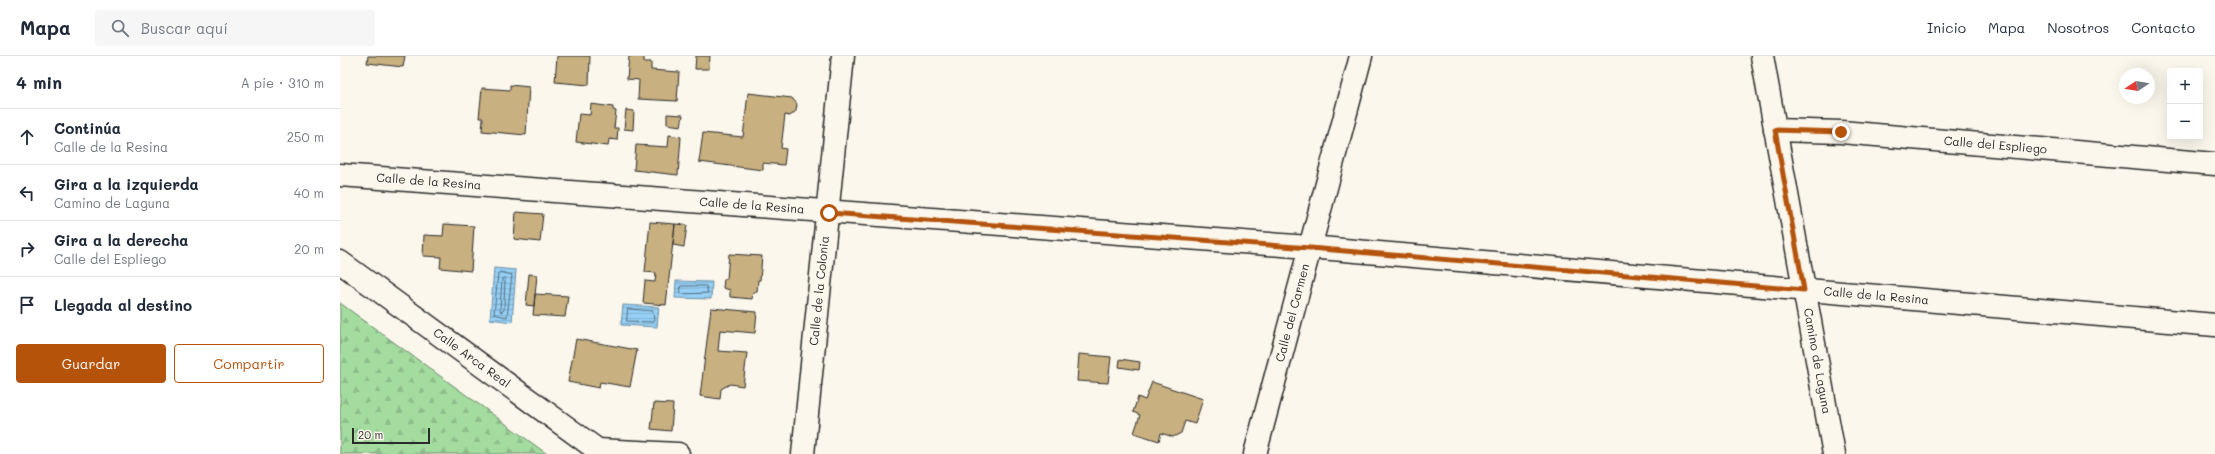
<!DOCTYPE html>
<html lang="es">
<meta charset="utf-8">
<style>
:root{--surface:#fff;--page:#f6f6f7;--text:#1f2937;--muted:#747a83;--line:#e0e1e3;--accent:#b45309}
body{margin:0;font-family:Mali,sans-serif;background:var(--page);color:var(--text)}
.controls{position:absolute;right:12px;top:12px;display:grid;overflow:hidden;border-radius:4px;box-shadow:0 4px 16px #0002}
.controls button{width:36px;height:36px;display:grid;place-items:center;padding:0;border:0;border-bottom:1px solid var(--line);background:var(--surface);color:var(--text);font:20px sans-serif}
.compass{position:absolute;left:1779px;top:12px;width:36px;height:36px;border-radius:50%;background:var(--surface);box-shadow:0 4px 16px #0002;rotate:258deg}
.scale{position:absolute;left:12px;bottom:10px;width:78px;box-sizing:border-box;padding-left:4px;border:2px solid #2b2b2b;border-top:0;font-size:11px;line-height:14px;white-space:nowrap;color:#2b2b2b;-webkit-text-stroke:3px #fbf7ec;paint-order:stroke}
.stop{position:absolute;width:12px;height:12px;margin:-9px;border:3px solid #b45309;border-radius:50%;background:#fff}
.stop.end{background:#b45309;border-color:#fff;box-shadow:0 1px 4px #0008}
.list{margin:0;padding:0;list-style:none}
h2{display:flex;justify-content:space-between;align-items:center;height:52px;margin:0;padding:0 16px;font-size:17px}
h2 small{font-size:13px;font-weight:400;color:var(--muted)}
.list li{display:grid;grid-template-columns:26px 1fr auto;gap:12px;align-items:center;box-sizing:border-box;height:56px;padding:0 16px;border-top:1px solid var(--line)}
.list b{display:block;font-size:15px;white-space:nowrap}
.list p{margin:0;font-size:13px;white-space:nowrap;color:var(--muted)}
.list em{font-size:13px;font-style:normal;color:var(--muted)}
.actions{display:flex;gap:8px;padding:12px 16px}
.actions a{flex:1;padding:9px 0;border:1px solid var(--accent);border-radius:4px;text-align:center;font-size:14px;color:var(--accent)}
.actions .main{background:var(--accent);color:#fff}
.icon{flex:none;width:22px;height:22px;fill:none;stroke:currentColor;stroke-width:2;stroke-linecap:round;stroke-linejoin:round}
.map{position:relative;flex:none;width:1875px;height:398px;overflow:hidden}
header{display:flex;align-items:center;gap:24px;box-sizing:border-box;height:56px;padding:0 20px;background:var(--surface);border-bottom:1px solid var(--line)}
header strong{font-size:19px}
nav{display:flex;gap:22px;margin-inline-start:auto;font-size:14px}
.search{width:280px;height:36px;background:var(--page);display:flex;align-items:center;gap:10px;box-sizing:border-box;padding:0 14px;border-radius:4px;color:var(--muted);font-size:15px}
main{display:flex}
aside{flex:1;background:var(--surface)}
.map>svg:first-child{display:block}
.forest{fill:url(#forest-firs);stroke:#688466}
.water{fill:url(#water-rules);stroke:#6b8ea5}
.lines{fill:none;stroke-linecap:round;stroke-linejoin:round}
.shore{stroke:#566d7c;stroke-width:1}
.building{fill:#c8b080;stroke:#2b2b2b}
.street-casing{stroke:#2b2b2b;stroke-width:25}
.secondary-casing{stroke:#2b2b2b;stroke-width:25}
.street{stroke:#fbf7ec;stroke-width:22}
.secondary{stroke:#fbf7ec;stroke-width:22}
.route{stroke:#b45309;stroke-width:5}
.labels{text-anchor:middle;stroke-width:3.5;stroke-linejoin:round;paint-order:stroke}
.street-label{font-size:12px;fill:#2b2b2b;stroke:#fbf7ec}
</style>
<header>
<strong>Mapa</strong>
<div class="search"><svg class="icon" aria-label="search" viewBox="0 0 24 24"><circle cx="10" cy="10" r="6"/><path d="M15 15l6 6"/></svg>Buscar aquí</div>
<nav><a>Inicio</a><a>Mapa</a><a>Nosotros</a><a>Contacto</a></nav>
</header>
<main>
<aside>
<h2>4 min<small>A pie · 310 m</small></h2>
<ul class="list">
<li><svg class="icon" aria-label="ahead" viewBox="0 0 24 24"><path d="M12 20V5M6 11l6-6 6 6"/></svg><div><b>Continúa</b><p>Calle de la Resina</p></div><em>250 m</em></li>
<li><svg class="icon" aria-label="left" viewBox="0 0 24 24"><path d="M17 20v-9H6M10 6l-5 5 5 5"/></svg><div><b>Gira a la izquierda</b><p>Camino de Laguna</p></div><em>40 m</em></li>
<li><svg class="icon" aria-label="right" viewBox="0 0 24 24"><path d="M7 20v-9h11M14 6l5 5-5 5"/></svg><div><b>Gira a la derecha</b><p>Calle del Espliego</p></div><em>20 m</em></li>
<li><svg class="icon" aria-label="arrive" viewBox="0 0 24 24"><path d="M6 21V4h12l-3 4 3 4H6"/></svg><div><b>Llegada al destino</b></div></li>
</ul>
<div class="actions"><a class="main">Guardar</a><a>Compartir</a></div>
</aside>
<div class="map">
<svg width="1875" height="398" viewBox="0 0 1875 398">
<defs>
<pattern id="forest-firs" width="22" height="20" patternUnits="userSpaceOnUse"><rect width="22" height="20" fill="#a4dca0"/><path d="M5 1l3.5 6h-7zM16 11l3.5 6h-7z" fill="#8dbd8a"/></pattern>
<pattern id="water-rules" width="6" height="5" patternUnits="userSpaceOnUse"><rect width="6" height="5" fill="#96d0f6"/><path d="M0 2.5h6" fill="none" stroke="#81b3d3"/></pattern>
</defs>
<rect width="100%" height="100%" fill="#fbf7ec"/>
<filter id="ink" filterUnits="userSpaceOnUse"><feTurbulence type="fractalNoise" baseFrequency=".025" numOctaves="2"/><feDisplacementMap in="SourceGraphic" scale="8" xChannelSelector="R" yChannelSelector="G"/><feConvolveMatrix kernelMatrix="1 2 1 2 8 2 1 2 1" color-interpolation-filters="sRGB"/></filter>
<g filter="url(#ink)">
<path class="forest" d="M0 247 207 398H0Z"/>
<path class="water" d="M154 212 176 214 172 266 150 263Z
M336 225 372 226 371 243 335 242Z
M283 249 319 251 317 271 281 269Z"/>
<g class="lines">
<path class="shore" d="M160 216 172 219 167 261 154 258 158 218Z
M165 222 164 254 161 256 160 254 162 223Z
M341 230H366L368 237 341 238Z
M288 253 313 255 314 266 287 265Z"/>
</g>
<path class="building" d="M28 0H65L63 11 27 7Z
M217 0H250L249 29 215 26Z
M289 0H304V6H311V14L339 16 337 45 298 43 299 24 287 23Z
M356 0H370L369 13H355Z
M170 29 189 31 186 79 142 75 143 62H139L142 32 170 34Z
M408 37 452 42 457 48 456 55 450 60 445 59 441 92 446 93 444 109 423 107V114L359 106 363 77 403 81Z
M251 48 273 51V54L276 55 274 72H278L277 84 269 83 268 90 236 86 239 58 250 59Z
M286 54 294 55 293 74 284 73Z
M327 58 343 59 341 70 327 68Z
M329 79 341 81 338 119 294 114 296 89 328 91Z
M176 156 203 158 200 186 174 183Z
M310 166 335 168 326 249 303 247 305 225 315 226 316 217 305 216Z
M104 168 134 170 131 215 100 212 101 201 83 200 84 179 103 180Z
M335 168 347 169 344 191 333 189Z
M389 198 422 200 420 224H418L417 236H413L412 243 390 241V234L383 232 384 223H387Z
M189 218 197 219 194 250 186 249Z
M195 238 228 240 225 261 193 259Z
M371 252 417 256 415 277 380 274 378 295 407 297 403 330 390 328 381 333 380 343 360 340Z
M236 283 297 294 290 331 260 326 259 332 228 326Z
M739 298 771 301 768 327 737 325Z
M780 303 800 306 799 314 779 311Z
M812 326 863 343 855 368 845 365 841 377 833 381 821 377 819 385 794 377 800 359 793 356 798 341 805 344Z
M314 347 333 348 331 375 311 373Z"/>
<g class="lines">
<defs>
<g id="street">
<path id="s1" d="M1422 0 1494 398"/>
<path id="s2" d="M1435 74 1501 76 1875 108"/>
<path id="s3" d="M0 119 969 191 1875 269"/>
<path d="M257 394 338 398"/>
<path id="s4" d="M463 398 503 0"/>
<path id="s5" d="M915 398 1021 0"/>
</g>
<g id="secondary">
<path id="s6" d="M0 206 263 398"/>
</g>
</defs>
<use href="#street" class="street-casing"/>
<use href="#secondary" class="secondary-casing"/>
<use href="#street" class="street"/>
<use href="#secondary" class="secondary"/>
</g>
</g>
<g class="lines" filter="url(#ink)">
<path class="route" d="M489 157 970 192 1464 234 1435 74 1501 76"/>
</g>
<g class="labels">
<g class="street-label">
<text dy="4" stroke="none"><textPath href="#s2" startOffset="221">Calle del Espliego</textPath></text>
<text dy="4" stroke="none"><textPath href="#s3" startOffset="89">Calle de la Resina</textPath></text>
<text dy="4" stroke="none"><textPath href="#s3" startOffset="413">Calle de la Resina</textPath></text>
<text dy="4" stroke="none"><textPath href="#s4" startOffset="164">Calle de la Colonia</textPath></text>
<text dy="4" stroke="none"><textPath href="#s3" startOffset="1541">Calle de la Resina</textPath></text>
<text dy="4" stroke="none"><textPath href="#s5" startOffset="146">Calle del Carmen</textPath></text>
<text dy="4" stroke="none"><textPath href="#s6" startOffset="163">Calle Arca Real</textPath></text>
<text dy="4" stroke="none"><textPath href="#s1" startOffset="310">Camino de Laguna</textPath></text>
</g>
</g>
</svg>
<div class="controls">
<button>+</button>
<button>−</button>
</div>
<svg class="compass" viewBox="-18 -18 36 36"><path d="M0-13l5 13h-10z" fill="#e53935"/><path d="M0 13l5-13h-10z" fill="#747a83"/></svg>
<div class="scale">20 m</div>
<div class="stop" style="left:489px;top:157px"></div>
<div class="stop end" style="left:1501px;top:76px"></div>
</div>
</main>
